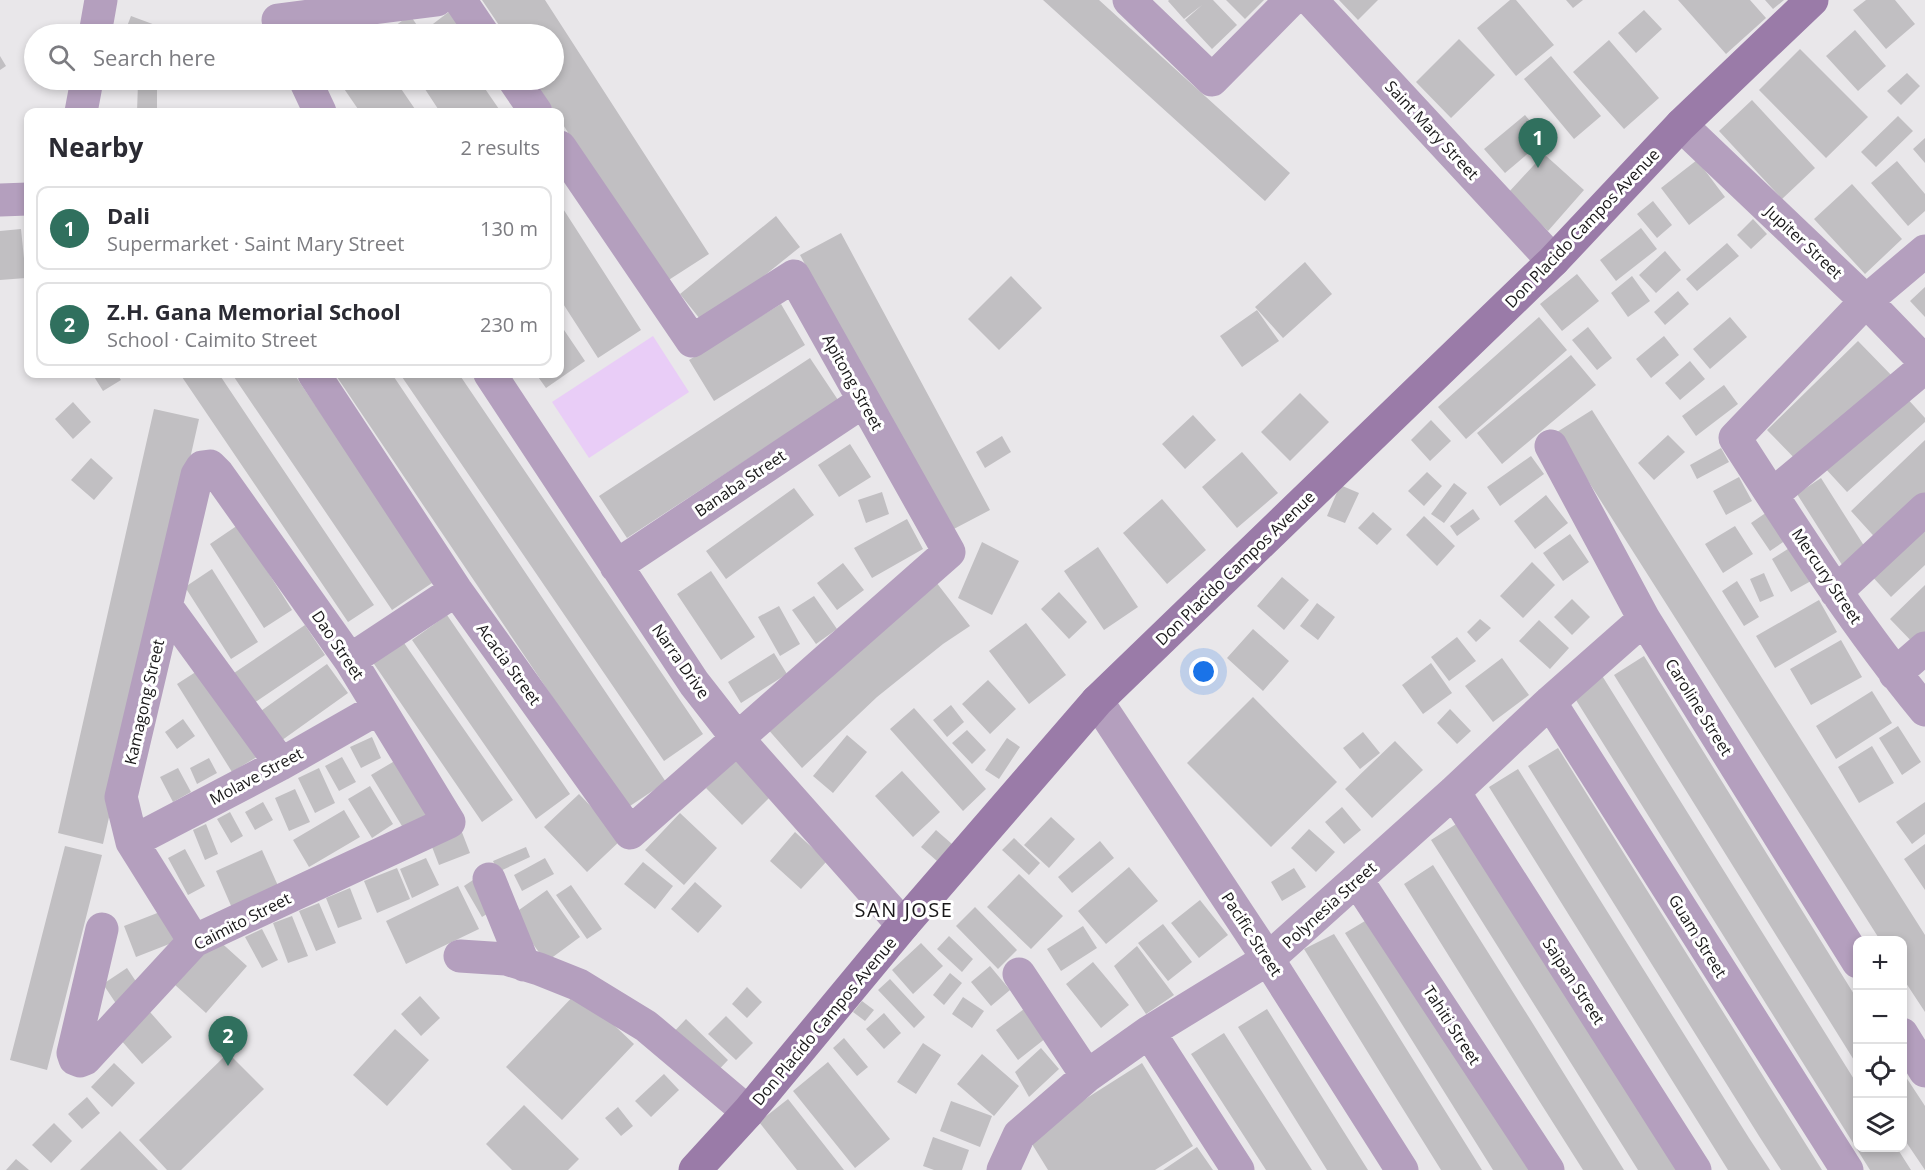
<!DOCTYPE html>
<meta charset="utf-8">
<style>
:root{--surface:#fff;--page:#f7f7f7;--text:#2b2b33;--muted:#7c7c81;--line:#e1e1e2;--accent:#30705e}
body{margin:0;font-family:"Open Sans",sans-serif;background:var(--page);color:var(--text)}
.controls{position:absolute;right:18px;bottom:18px;display:grid;overflow:hidden;border-radius:12px;box-shadow:0 3px 9px #0003}
.controls button{width:54px;height:54px;display:grid;place-items:center;padding:0;border:0;border-bottom:2px solid var(--line);background:var(--surface);color:var(--text);font:30px sans-serif}
.you{position:absolute;left:1204px;top:672px;width:21px;height:21px;margin:-15px;border:4px solid #fff;border-radius:50%;background:#1a73e8;box-shadow:0 0 0 9px #1a73e833}
.badge{display:grid;place-items:center;width:39px;height:39px;border-radius:50%;background:var(--accent);color:#fff;font-size:20px;font-weight:700}
.pin{position:absolute;translate:-50% -50px;filter:drop-shadow(0 2px 3px #0008)}
.pin::after{content:'';position:absolute;top:32px;width:21px;height:18px;background:inherit;clip-path:polygon(0 0,100% 0,50% 100%)}
.list{margin:0;padding:0;list-style:none}
h2{display:flex;justify-content:space-between;align-items:center;height:78px;margin:0;padding:0 24px;font-size:26px}
h2 small{font-size:20px;font-weight:400;color:var(--muted)}
.list li{display:grid;grid-template-columns:39px 1fr auto;gap:18px;align-items:center;box-sizing:border-box;height:84px;margin:0 12px 12px;padding:0 12px;border:2px solid var(--line);border-radius:12px}
.list b{display:block;font-size:22px;white-space:nowrap}
.list p{margin:0;font-size:20px;white-space:nowrap;color:var(--muted)}
.list em{font-size:20px;font-style:normal;color:var(--muted)}
.icon{flex:none;width:33px;height:33px;fill:none;stroke:currentColor;stroke-width:2;stroke-linecap:round;stroke-linejoin:round}
.map{position:relative;flex:none;width:1925px;height:1170px;overflow:hidden}
.search{position:absolute;background:var(--surface);box-shadow:0 3px 9px #0003;left:24px;top:24px;width:540px;height:66px;display:flex;align-items:center;gap:15px;box-sizing:border-box;padding:0 21px;border-radius:33px;color:var(--muted);font-size:22px}
.panel{position:absolute;background:var(--surface);box-shadow:0 3px 9px #0003;left:24px;top:108px;width:540px;height:270px;border-radius:12px}
.map>svg:first-child{display:block}
.green{fill:#e9cdf7}
.building{fill:#c1bfc2}
.lines{fill:none;stroke-linecap:round;stroke-linejoin:round}
.minor{stroke:#b49fbe;stroke-width:33}
.secondary{stroke:#9a7ba8;stroke-width:33}
.labels{text-anchor:middle;stroke-width:6;stroke-linejoin:round;paint-order:stroke}
.street-label{font-size:16px;fill:#181718;stroke:#fff}
.quarter-label{font-size:20px;letter-spacing:1.5px;fill:#181718;stroke:#fff}
</style>
<div class="map">
<svg width="1925" height="1170" viewBox="0 0 1925 1170">
<rect width="100%" height="100%" fill="#e9e7ea"/>
<path class="green" d="M653 336 689 392 589 458 552 402Z"/>
<path class="building" d="M482 0H545L709 254 664 283 560 120V112H555L533 80H554V34H505Z
M1043 0H1099L1290 173 1265 201Z
M1169 0H1213L1237 25 1212 49 1185 20 1202 5 1184 19 1168 1Z
M1226 0H1264L1245 19Z
M1339 0H1378L1358 20Z
M1510 0H1516L1554 45 1516 76 1477 28Z
M1566 0H1583L1573 8Z
M1678 0H1750L1766 18 1726 54Z
M1765 0H1784L1773 9Z
M1866 0H1895L1915 24 1886 49 1853 10Z
M1644 10 1662 29 1636 53 1618 33Z
M450 11 468 34H435L429 27Z
M410 15 423 34H384Z
M131 16 166 29 164 34H124Z
M1855 30 1886 66 1858 91 1826 56Z
M1459 39 1495 75 1451 118 1416 82Z
M1609 40 1659 98 1624 129 1573 72Z
M1800 49 1868 117 1826 158 1759 90Z
M0 56 6 66 0 70Z
M1551 56 1601 116 1574 139 1524 79Z
M1907 73 1920 86 1901 105 1887 91Z
M338 80H395L417 112H360Z
M426 80H479L501 112H440L421 83Z
M138 83H157V112H137Z
M1752 100 1815 168 1782 199 1719 131Z
M1525 115 1545 139 1505 173 1484 149Z
M1898 116 1913 131 1876 167 1861 152Z
M1925 138V163L1913 149Z
M1544 154 1584 190 1548 231 1508 193Z
M1697 160 1725 197 1689 225 1661 188Z
M1897 161 1925 194V211L1908 226 1871 183Z
M1852 184 1902 239 1865 274 1814 219Z
M1653 201 1672 225 1657 238 1637 214Z
M560 204 641 330 598 358 560 299Z
M776 216 800 247 704 324 680 294Z
M1753 219 1767 234 1751 249 1737 235Z
M1641 228 1657 249 1616 281 1600 260Z
M21 229 26 278 0 280V231Z
M841 233 990 510 950 531 800 255Z
M1727 243 1739 256 1697 291 1686 279Z
M1665 251 1681 270 1656 293 1639 275Z
M1305 262 1332 294 1283 338 1255 307Z
M1577 274 1599 301 1562 331 1540 304Z
M1011 276 1042 308 999 350 968 319Z
M1632 276 1650 301 1628 317 1611 293Z
M1925 287V317L1910 301Z
M1678 291 1689 304 1665 325 1654 312Z
M781 304 805 345 714 401 689 360Z
M1257 310 1279 341 1242 367 1220 336Z
M1539 317 1567 350 1466 439 1438 407Z
M1730 317 1747 337 1710 369 1693 349Z
M560 324 585 361 546 388 536 374H560Z
M1588 327 1612 358 1597 370 1572 340Z
M1664 336 1679 355 1651 378 1636 359Z
M1858 341 1895 379 1804 468 1767 430Z
M1571 355 1596 385 1502 464 1477 433Z
M810 358 838 400 627 538 599 496Z
M1690 361 1705 379 1680 400 1665 383Z
M96 374H117L121 380 103 391 93 375Z
M180 374H219L374 605 348 622Z
M232 374H294L435 581 392 610Z
M335 374H392L666 782 627 808Z
M400 374H459L703 734 664 761Z
M1724 385 1738 404 1696 436 1682 416Z
M1300 393 1329 422 1290 461 1261 432Z
M1905 396 1925 418V422L1847 492 1824 467Z
M73 402 91 422 73 439 55 419Z
M154 409 199 419 103 844 58 833Z
M1592 410 1925 935V1012L1902 977V940H1880L1557 432Z
M1193 415 1216 440 1185 469 1162 444Z
M1431 420 1451 441 1430 461 1411 440Z
M1668 435 1685 452 1654 480 1638 463Z
M1002 436 1011 452 985 468 976 452Z
M1925 440V502L1881 544 1851 511Z
M850 444 871 477 839 497 818 465Z
M1721 448 1729 462 1697 479 1690 465Z
M1242 452 1278 493 1237 528 1202 487Z
M1531 456 1544 474 1500 506 1487 487Z
M91 458 113 478 94 500 71 480Z
M1427 472 1442 486 1424 506 1408 491Z
M1739 477 1752 501 1726 515 1713 491Z
M1821 478 1868 552 1844 568 1797 494Z
M1454 483 1467 493 1444 523 1431 514Z
M1340 485 1359 493 1345 523 1327 516Z
M794 488 814 515 726 579 706 551Z
M882 492 889 514 866 523 858 500Z
M1546 495 1568 523 1535 549 1514 521Z
M1162 499 1206 550 1167 584 1123 533Z
M1773 508 1792 536 1770 551 1751 523Z
M1473 509 1480 519 1457 536 1450 526Z
M1373 512 1392 529 1377 545 1358 528Z
M1424 516 1455 546 1437 566 1406 535Z
M907 519 923 549 872 578 854 548Z
M1925 520V565L1891 597 1869 573Z
M238 525 292 610 264 628 210 544Z
M1735 526 1753 554 1723 573 1705 544Z
M1570 534 1589 562 1563 581 1543 553Z
M982 542 1019 561 992 615 958 598Z
M1098 547 1138 607 1104 630 1064 571Z
M1791 547 1811 581 1791 592 1772 559Z
M1532 562 1555 585 1523 618 1500 596Z
M843 563 864 590 837 610 817 583Z
M212 569 258 642 231 659 185 587Z
M711 571 755 637 721 660 677 594Z
M1764 573 1774 596 1760 602 1750 579Z
M1282 577 1309 600 1284 630 1257 606Z
M1737 581 1759 617 1744 626 1722 591Z
M936 582 970 626 943 644 877 697 802 768 766 727Z
M1925 585V642L1918 648 1890 619Z
M1059 592 1087 622 1069 639 1041 609Z
M814 596 837 629 816 644 792 610Z
M1572 599 1590 617 1572 635 1554 617Z
M1819 600 1837 632 1775 668 1756 636Z
M1317 603 1335 617 1318 640 1300 626Z
M779 606 800 644 780 656 758 617Z
M447 615 570 794 536 819 412 640Z
M1480 619 1491 628 1476 642 1467 632Z
M1539 620 1569 648 1550 669 1519 641Z
M1026 623 1066 675 1029 704 989 651Z
M305 625 325 655 254 703 234 673Z
M1253 629 1289 661 1263 691 1227 658Z
M1457 637 1476 661 1449 681 1431 657Z
M402 640 513 800 482 822 372 661Z
M1841 640 1862 677 1811 705 1790 669Z
M774 653 787 674 741 703 728 682Z
M1644 656 1857 999V1065L1614 675Z
M1502 658 1529 695 1493 722 1465 686Z
M1431 663 1452 693 1423 714 1402 685Z
M327 664 348 693 278 743 258 713Z
M205 666 260 755 232 772 177 684Z
M1601 674 1857 1084V1148H1897L1911 1170H1870L1571 692Z
M988 680 1016 709 990 734 962 704Z
M1872 691 1892 723 1836 759 1816 726Z
M1253 697 1337 782 1271 847 1187 763Z
M951 705 964 722 947 737 933 720Z
M914 708 986 789 963 811 890 729Z
M1450 709 1471 731 1457 744 1437 723Z
M183 719 195 736 177 749 165 732Z
M1898 726 1921 762 1902 775 1879 738Z
M967 730 986 750 972 764 952 743Z
M1363 732 1380 753 1360 769 1343 748Z
M847 735 867 752 833 793 813 776Z
M372 737 381 758 361 768 350 747Z
M1007 738 1020 747 999 779 985 770Z
M1395 741 1423 770 1372 818 1345 789Z
M1872 746 1894 783 1859 803 1838 767Z
M1558 748 1770 1087 1822 1170H1781L1759 1136 1528 766Z
M739 756 775 792 742 825 706 788Z
M342 757 356 782 339 791 325 766Z
M209 758 217 773 197 784 190 768Z
M398 759 433 814 405 831 371 775Z
M178 768 191 792 173 802 160 777Z
M319 768 335 803 315 813 298 778Z
M1518 769 1749 1138 1770 1170H1728L1489 787Z
M902 771 940 812 913 837 875 796Z
M370 786 393 824 372 838 348 799Z
M295 789 310 822 289 831 275 798Z
M579 794 622 839 587 872 544 827Z
M263 802 273 820 255 830 245 812Z
M1925 802V834L1912 844 1896 822Z
M1342 807 1361 830 1344 844 1325 822Z
M344 810 360 837 309 867 293 840Z
M230 812 243 836 231 843 217 819Z
M680 813 717 848 684 885 645 850Z
M1051 817 1075 839 1049 868 1024 845Z
M1461 821 1679 1170H1638L1431 840Z
M458 822 470 853 439 865 427 834Z
M206 824 218 854 205 860 193 830Z
M1309 829 1335 852 1316 872 1291 848Z
M936 830 952 844 937 861 921 847Z
M795 832 827 861 801 889 770 861Z
M1014 838 1040 863 1029 875 1002 850Z
M1100 841 1114 858 1072 893 1058 877Z
M1925 844V890L1904 859Z
M65 846 102 855 47 1070 10 1060Z
M526 847 530 857 498 872 493 861Z
M185 849 205 886 188 895 168 858Z
M262 850 279 888 232 908 216 871Z
M426 858 439 885 412 898 400 869Z
M545 858 554 874 522 891 514 875Z
M643 862 673 886 655 909 624 884Z
M1433 865 1530 1019 1624 1170H1583L1538 1099 1404 884Z
M1129 867 1158 901 1106 944 1078 911Z
M397 868 410 899 377 913 364 881Z
M1294 868 1306 887 1282 901 1271 882Z
M1019 874 1063 916 1031 949 987 907Z
M476 878 495 909 482 917 464 886Z
M695 882 722 906 698 933 671 909Z
M571 885 602 929 587 939 556 895Z
M458 886 479 929 406 964 386 921Z
M350 888 362 919 338 928 326 898Z
M547 890 580 937 546 962 512 915Z
M1200 900 1228 935 1199 958 1171 923Z
M319 903 336 943 316 951 299 911Z
M975 907 1017 950 998 969 956 926Z
M165 910 177 941 136 957 124 926Z
M1375 915 1535 1170H1493L1345 933Z
M292 916 308 956 288 963 273 923Z
M1163 924 1192 962 1168 981 1138 943Z
M1083 926 1097 948 1061 971 1047 949Z
M262 929 278 960 262 968 245 937Z
M1334 934 1379 1005 1482 1170H1441L1388 1085 1304 949Z
M949 936 973 959 962 972 937 949Z
M216 938 247 966 206 1013 174 984Z
M921 943 943 966 913 994 892 970Z
M1137 946 1174 995 1146 1014 1114 966Z
M1093 962 1129 1005 1101 1028 1066 984Z
M990 966 1010 990 991 1006 971 982Z
M127 968 143 992 119 1008 103 984Z
M950 973 962 983 944 1005 933 995Z
M890 979 925 1017 914 1028 878 990Z
M747 987 762 1002 747 1018 732 1004Z
M578 991 634 1044 562 1120 506 1067Z
M420 996 440 1018 421 1036 401 1014Z
M963 997 984 1011 972 1028 952 1014Z
M862 1001 874 1010 865 1021 853 1012Z
M1024 1009 1046 1038 1018 1060 996 1030Z
M1267 1009 1344 1132 1368 1170H1327L1238 1027Z
M150 1012 172 1037 142 1064 120 1039Z
M884 1013 901 1033 884 1049 866 1029Z
M726 1016 753 1043 736 1060 708 1034Z
M686 1019 728 1060 711 1078 669 1037Z
M395 1029 429 1060 387 1106 353 1075Z
M1224 1033 1264 1095 1312 1170H1266L1191 1054Z
M844 1038 868 1067 857 1076 833 1048Z
M923 1043 941 1055 916 1094 897 1082Z
M1041 1048 1059 1069 1029 1097 1015 1072Z
M228 1053 264 1089 181 1170H167L139 1140Z
M982 1054 1019 1086 994 1116 957 1084Z
M828 1062 890 1139 855 1168 793 1091Z
M114 1063 135 1083 112 1107 91 1087Z
M1142 1063 1193 1146 1155 1170H1048L1027 1136Z
M1902 1071 1925 1106V1170L1902 1136Z
M664 1074 679 1090 651 1117 635 1101Z
M87 1097 100 1113 82 1129 68 1114Z
M788 1099 844 1170H797L759 1122Z
M951 1101 992 1116 980 1147 940 1131Z
M524 1105 579 1159 568 1170H512L486 1144Z
M618 1107 633 1126 621 1136 605 1118Z
M54 1123 72 1141 51 1163 32 1145Z
M120 1131 158 1170H80Z
M933 1137 969 1150 962 1170H934L923 1166Z
M1197 1147 1213 1170H1163Z
M16 1159 29 1170H6Z"/>
<g class="lines">
<path class="minor" d="M460 0 483 34
M1129 0 1212 80 1291 0
M1311 0 1553 261
M95 34 101 0
M285 34 278 20 437 0
M305 80 320 112
M514 80 536 112
M81 112 87 80
M1681 125 1866 301 1925 362
M0 200 28 199
M1925 251 1866 301 1735 438C1795 531 1855 625 1925 710
M314 374 456 590 630 833 949 552 794 276 692 341 560 147
M490 374 694 683 737 738 903 925
M1551 446 1644 619 1858 962
M1772 495 1925 367
M616 566 864 401
M1836 592 1925 509
M166 606 281 764
M350 660 456 590
M1895 674 1925 648
M1097 701 1268 959 1402 1170
M1550 702 1847 1170
M1454 792 1695 1170
M132 842 281 764 379 708
M489 879 524 965
M1357 880 1548 1170
M102 929 73 1053 75 1059 80 1061 85 1059 194 941 449 822 350 660 218 474 210 466 202 467 197 475 121 797 132 842 194 941
M460 956 506 959 539 969 579 985 646 1026 748 1112
M1019 974 1087 1076
M1149 1032 1238 1170
M1902 1034 1925 1071
M1003 1170 1019 1135 1087 1076 1149 1032 1268 959 1454 792 1550 702 1644 619"/>
<path class="secondary" d="M695 1170 748 1112 903 925 1097 701 1553 261 1681 125 1812 0"/>
</g>
<g class="labels">
<g class="street-label">
<text transform="translate(1432 130) rotate(47)" y="6">Saint Mary Street</text>
<text transform="translate(1582 228) rotate(-46)" y="6">Don Placido Campos Avenue</text>
<text transform="translate(1804 242) rotate(43)" y="6">Jupiter Street</text>
<text transform="translate(853 382) rotate(61)" y="6">Apitong Street</text>
<text transform="translate(740 483) rotate(-34)" y="6">Banaba Street</text>
<text transform="translate(1235 568) rotate(-44)" y="6">Don Placido Campos Avenue</text>
<text transform="translate(1827 576) rotate(56)" y="6">Mercury Street</text>
<text transform="translate(338 645) rotate(56)" y="6">Dao Street</text>
<text transform="translate(681 661) rotate(55)" y="6">Narra Drive</text>
<text transform="translate(509 664) rotate(54)" y="6">Acacia Street</text>
<text transform="translate(144 702) rotate(-77)" y="6">Kamagong Street</text>
<text transform="translate(1699 707) rotate(58)" y="6">Caroline Street</text>
<text transform="translate(256 776) rotate(-28)" y="6">Molave Street</text>
<text transform="translate(1329 905) rotate(-42)" y="6">Polynesia Street</text>
<text transform="translate(242 921) rotate(-27)" y="6">Caimito Street</text>
<text transform="translate(1252 934) rotate(57)" y="6">Pacific Street</text>
<text transform="translate(1698 936) rotate(58)" y="6">Guam Street</text>
<text transform="translate(1574 981) rotate(57)" y="6">Saipan Street</text>
<text transform="translate(824 1021) rotate(-50)" y="6">Don Placido Campos Avenue</text>
<text transform="translate(1452 1025) rotate(57)" y="6">Tahiti Street</text>
</g>
<g class="quarter-label">
<text x="904" y="917">SAN JOSE</text>
</g>
</g>
</svg>
<div class="controls">
<button>+</button>
<button>−</button>
<button><svg class="icon" aria-label="locate" viewBox="0 0 24 24"><circle cx="12" cy="12" r="6"/><path d="M12 2v4M12 18v4M2 12h4M18 12h4"/></svg></button>
<button><svg class="icon" aria-label="layers" viewBox="0 0 24 24"><path d="M12 4l9 5-9 5-9-5zM3 14l9 5 9-5"/></svg></button>
</div>
<div class="you"></div>
<div class="pin badge" style="left:1538px;top:168px">1</div>
<div class="pin badge" style="left:228px;top:1066px">2</div>
<div class="search"><svg class="icon" aria-label="search" viewBox="0 0 24 24"><circle cx="10" cy="10" r="6"/><path d="M15 15l6 6"/></svg>Search here</div>
<section class="panel">
<h2>Nearby<small>2 results</small></h2>
<ul class="list">
<li><span class="badge">1</span><div><b>Dali</b><p>Supermarket · Saint Mary Street</p></div><em>130 m</em></li>
<li><span class="badge">2</span><div><b>Z.H. Gana Memorial School</b><p>School · Caimito Street</p></div><em>230 m</em></li>
</ul>
</section>
</div>
